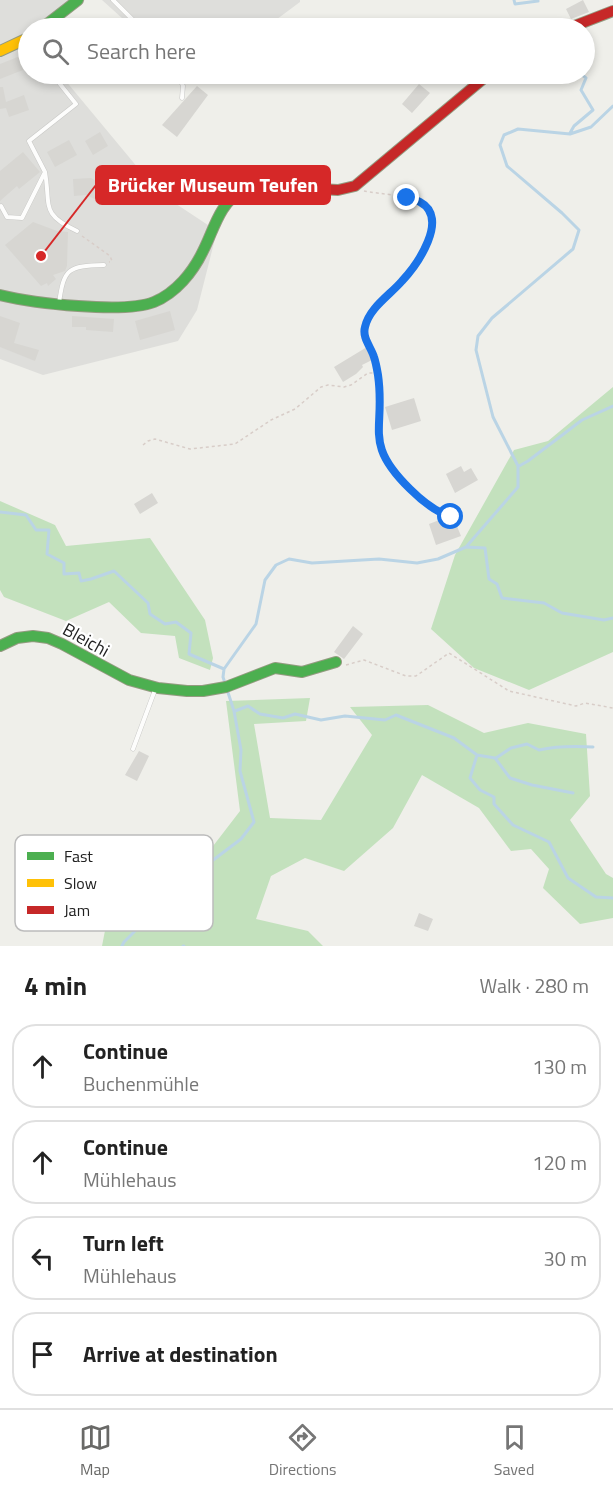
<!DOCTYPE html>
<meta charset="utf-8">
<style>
:root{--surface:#fff;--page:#f2f2f2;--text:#222;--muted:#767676;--line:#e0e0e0;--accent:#696967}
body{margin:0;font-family:"Titillium Web",sans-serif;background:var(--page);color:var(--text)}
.stop{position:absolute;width:18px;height:18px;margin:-14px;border:4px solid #1a73e8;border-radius:50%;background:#fff}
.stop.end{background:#1a73e8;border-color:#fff;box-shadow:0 2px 6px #0008}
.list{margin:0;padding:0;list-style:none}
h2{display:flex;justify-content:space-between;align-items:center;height:78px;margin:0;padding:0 24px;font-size:26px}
h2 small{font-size:20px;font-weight:400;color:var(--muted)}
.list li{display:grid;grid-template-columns:39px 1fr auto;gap:18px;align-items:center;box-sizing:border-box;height:84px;margin:0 12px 12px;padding:0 12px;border:2px solid var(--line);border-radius:24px}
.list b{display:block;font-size:22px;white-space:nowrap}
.list p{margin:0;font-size:20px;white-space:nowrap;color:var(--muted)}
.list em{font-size:20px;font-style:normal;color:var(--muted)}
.icon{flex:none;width:33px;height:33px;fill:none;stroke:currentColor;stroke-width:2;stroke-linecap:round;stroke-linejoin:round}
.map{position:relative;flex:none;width:613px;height:946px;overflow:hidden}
.search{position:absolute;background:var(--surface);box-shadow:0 3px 9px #0003;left:18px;right:18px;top:18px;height:66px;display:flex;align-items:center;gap:15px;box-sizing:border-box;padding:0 21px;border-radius:33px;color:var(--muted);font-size:22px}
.sheet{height:462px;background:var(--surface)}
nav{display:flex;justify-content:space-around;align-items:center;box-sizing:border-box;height:84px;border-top:2px solid var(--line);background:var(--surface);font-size:16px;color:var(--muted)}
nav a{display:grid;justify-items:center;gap:3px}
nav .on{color:var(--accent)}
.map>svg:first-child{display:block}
.residential{fill:#dededb}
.forest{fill:#c3e1bd}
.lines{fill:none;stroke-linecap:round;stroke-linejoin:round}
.stream{stroke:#bad4e5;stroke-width:3}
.building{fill:#d7d6d2}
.lane-casing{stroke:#c8c8c6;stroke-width:5}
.fast-casing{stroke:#949b80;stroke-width:12}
.slow-casing{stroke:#949b80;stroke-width:12}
.jam-casing{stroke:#949b80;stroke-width:12}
.path{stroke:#d8cdc8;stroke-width:1.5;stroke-dasharray:3 3;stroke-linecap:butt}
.lane{stroke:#fdfdfc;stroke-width:4}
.fast{stroke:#4caf50;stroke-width:10}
.slow{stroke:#ffc107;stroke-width:10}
.jam{stroke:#c62828;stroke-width:10}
.route{stroke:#1a73e8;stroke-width:8}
.labels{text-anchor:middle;stroke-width:4.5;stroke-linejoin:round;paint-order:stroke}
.street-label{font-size:18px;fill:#212121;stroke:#fff}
.key{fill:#fff;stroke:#bcbcbc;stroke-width:1.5}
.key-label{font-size:16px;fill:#212121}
.leader{fill:none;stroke:#d62828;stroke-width:2}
.callout-dot{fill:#d62828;stroke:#fff;stroke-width:2}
.callout{fill:#d62828;stroke:#d62828;stroke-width:2}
.callout-label{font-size:20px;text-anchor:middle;font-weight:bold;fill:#fff}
</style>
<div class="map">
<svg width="613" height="946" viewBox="0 0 613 946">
<rect width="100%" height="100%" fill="#efefea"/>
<path class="residential" d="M0 0H85L50 28H28V74H60L158 192 217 231 197 310 178 341 43 375 0 359Z
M102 0H300V2L265 28H133Z"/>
<path class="forest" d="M613 387V652L529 690 474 668 431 629 455 555 514 450 548 441Z
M0 501 55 525 66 546 150 538 205 620 213 658 210 670 179 658 175 636 141 633 109 602 66 621 4 597 0 590Z
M310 698 306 721 254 724 270 818 321 820 372 735 350 707 428 705 484 733 528 723 586 734 590 796 570 820 606 874 613 878V918L580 924 543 888 549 869 531 849 511 851 479 808 422 775 393 828 344 871 305 858 271 876 256 919 308 931 323 946H102L117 869 200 863 240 811 226 701Z"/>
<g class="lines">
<path class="stream" d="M514 0 515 4 538 1
M570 133 574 126 593 110 581 90 586 78 581 74
M519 466 528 461 582 420 613 406
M0 512 26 515 36 530H49L47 554 64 563V574L79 573 81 581 91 579 114 571 148 603 150 614 165 624 176 622 191 633 189 654 224 669
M466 547 485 548 489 579 497 584 502 598 544 603 562 613 604 620 613 618
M235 711 248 706 260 714 283 718 295 714 321 720 345 716 385 720 396 715 454 738 477 755 470 778 480 790 494 797V804L513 825 549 842 568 878 596 897 613 898
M477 755 495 758 510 778 532 785 573 793
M496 758 511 748 527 744 539 750C557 746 574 746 593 747
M122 946 124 942 184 882 241 839 254 822 240 771 241 750 234 711 223 677 224 669 256 624 265 580 276 565 289 559 312 563 379 559 417 563 438 559 466 547 518 487V466L493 417 476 350 478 336 492 318 573 249 579 230 562 213 507 166 500 145 504 135 518 129 570 134 591 127 613 106
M183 946H184"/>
</g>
<path class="building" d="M583 0 589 12 571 19 566 9Z
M25 54 26 58 28 57V68L0 79V64Z
M419 84 430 93 412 113 402 104Z
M197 86 208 95 177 137 162 125Z
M0 87H3L6 102 24 95 29 110 9 117 6 108 0 109Z
M100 132 108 146 93 155 85 141Z
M69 140 77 155 55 167 47 152Z
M23 152 40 172 19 189 17 186 0 201V171Z
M91 178 106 187 99 201 86 195 74 196 73 179Z
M33 222 57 231 68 232 67 266 65 271 53 275 56 279 48 286 47 283 41 286 5 245Z
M170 311 175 330 140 340 135 321Z
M0 316 20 323 14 343 39 350 35 361 0 347Z
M72 316 114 319 113 332 86 330V327H72Z
M367 347 374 359 362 365 363 367 356 374 343 382 334 367Z
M414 398 421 421 392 430 385 407Z
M461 466 464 472 471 468 478 480 455 493 446 474Z
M152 493 158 503 140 514 134 504Z
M442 519 444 523 454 519 461 536 436 545 429 524Z
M353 626 363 634 344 659 334 652Z
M139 751 149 756 137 781 125 775Z
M419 913 433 919 428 931 414 926Z"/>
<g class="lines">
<defs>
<path id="lane" d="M113 0 141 28
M178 74 183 86 182 98
M45 172C51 206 40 214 77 231
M1 206 7 217 22 218 45 172 29 141 76 104 52 74
M59 303C64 268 68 266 104 265
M133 749 155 690"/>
<path id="fast" d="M42 28 78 0
M0 295C33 303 124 314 154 302 176 293 193 272 203 251 214 230 219 203 242 191 265 179 294 187 319 189
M0 646 17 638 33 636 48 638 62 644 129 680 158 688 187 691H203L226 687 275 668 302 672 336 662"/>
<path id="slow" d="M0 51 28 38"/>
<path id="jam" d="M569 28 613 11
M319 189 338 190 355 186 489 74"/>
</defs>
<use href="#lane" class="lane-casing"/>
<use href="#fast" class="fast-casing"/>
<use href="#slow" class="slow-casing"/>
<use href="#jam" class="jam-casing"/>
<path class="path" d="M364 191C379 194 408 195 421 203 448 220 417 265 402 282 390 295 369 308 365 327 362 338 371 347 374 357 376 362 377 369 378 375 380 390 378 405 377 420 376 455 391 471 415 494 427 505 441 516 458 517
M82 236 110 256 112 261 109 262
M143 445 148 441 155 439 190 449 235 444 271 420 295 409 321 387 328 385 344 387 351 385 368 373H377
M346 665 364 660 406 676H416L449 653 509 691 576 706 585 703 613 708"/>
<use href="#lane" class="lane"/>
<use href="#fast" class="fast"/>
<use href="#slow" class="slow"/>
<use href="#jam" class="jam"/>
</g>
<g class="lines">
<path class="route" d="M407 198C411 199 417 200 420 202 450 218 417 265 402 281 390 295 369 308 365 327 362 338 371 347 374 357 376 363 377 369 378 375 386 430 362 442 410 489 422 501 434 511 451 517"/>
</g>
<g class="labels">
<g class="street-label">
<text transform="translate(86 640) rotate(29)" y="6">Bleichi</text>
</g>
</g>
<rect x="15" y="835" width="198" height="96" rx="9" class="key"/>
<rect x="27" y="852" width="27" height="8" fill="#4caf50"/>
<rect x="27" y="879" width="27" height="8" fill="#ffc107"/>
<rect x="27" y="906" width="27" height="8" fill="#c62828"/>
<g class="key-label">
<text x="64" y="862">Fast</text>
<text x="64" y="889">Slow</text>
<text x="64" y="916">Jam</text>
</g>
<path class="leader" d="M41 256L96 185"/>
<circle class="callout-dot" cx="41" cy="256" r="6"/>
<rect class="callout" x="96" y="166" width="234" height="38" rx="6"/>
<g class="callout-label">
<text x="213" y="192">Brücker Museum Teufen</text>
</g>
</svg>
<div class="stop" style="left:451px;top:517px"></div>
<div class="stop end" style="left:407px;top:198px"></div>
<div class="search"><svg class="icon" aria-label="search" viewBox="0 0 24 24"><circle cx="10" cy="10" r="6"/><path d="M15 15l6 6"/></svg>Search here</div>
</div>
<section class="sheet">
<h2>4 min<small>Walk · 280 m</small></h2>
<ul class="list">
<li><svg class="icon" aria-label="ahead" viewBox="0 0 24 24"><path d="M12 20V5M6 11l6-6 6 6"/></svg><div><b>Continue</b><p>Buchenmühle</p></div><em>130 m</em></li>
<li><svg class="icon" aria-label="ahead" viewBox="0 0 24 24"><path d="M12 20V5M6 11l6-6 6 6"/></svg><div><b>Continue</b><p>Mühlehaus</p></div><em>120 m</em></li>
<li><svg class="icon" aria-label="left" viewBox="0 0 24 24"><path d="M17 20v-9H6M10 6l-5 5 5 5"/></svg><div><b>Turn left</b><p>Mühlehaus</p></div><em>30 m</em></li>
<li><svg class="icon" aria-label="arrive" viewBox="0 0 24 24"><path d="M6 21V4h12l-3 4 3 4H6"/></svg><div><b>Arrive at destination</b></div></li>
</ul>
</section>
<nav>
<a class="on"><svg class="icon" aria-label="map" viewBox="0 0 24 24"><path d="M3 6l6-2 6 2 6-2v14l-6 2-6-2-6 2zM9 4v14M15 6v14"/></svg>Map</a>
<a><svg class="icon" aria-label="directions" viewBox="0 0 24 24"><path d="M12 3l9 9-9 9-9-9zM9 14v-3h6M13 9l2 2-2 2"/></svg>Directions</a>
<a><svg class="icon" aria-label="saved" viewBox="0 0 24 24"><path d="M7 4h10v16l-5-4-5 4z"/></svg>Saved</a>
</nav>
